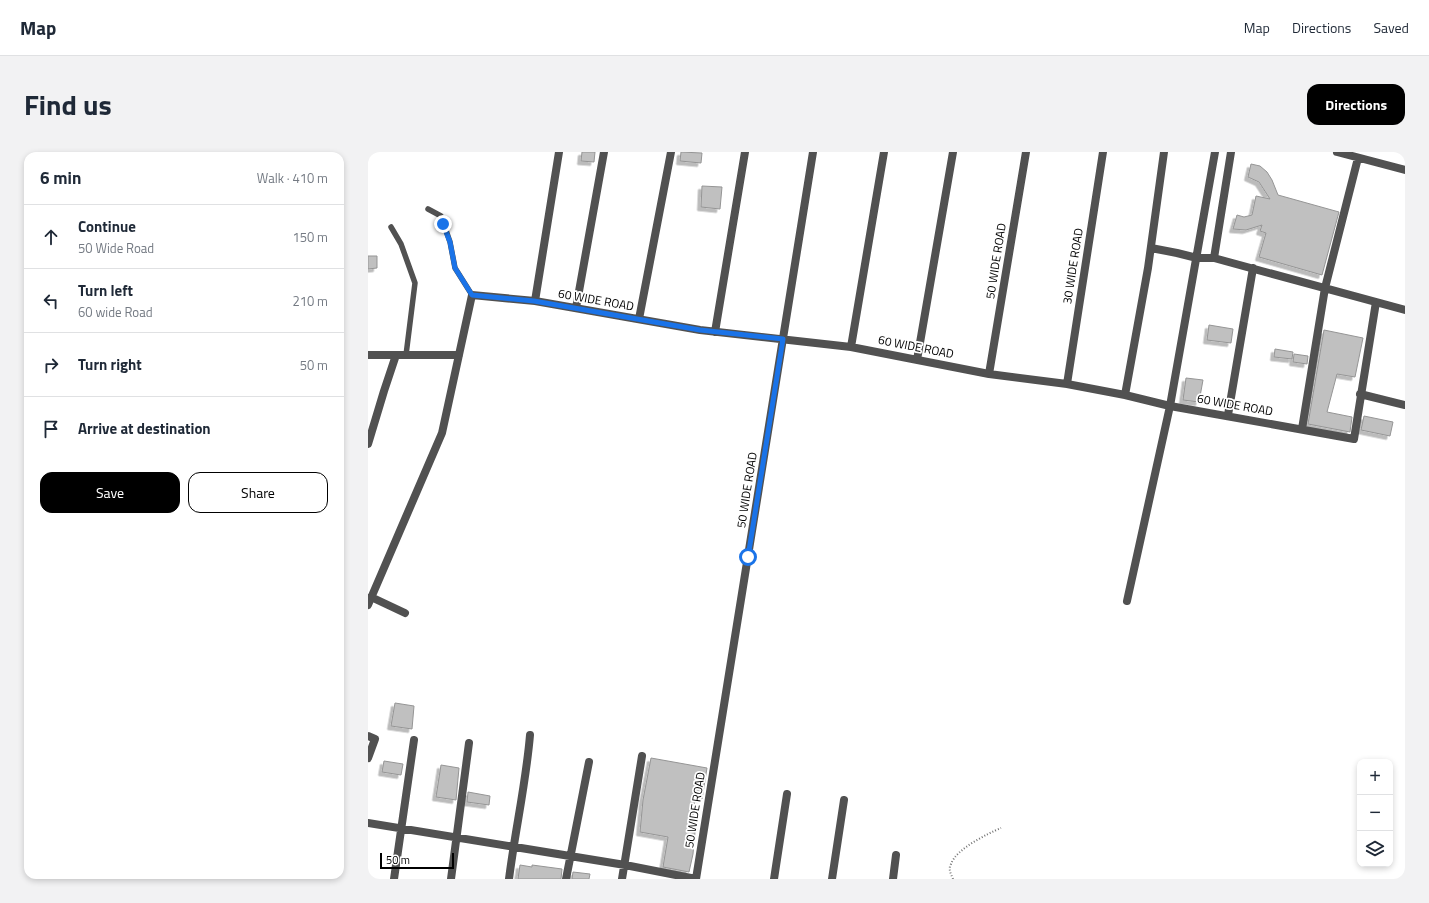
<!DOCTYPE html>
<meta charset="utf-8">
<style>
:root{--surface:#fff;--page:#f2f2f3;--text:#1f2937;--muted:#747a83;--line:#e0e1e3;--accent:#000}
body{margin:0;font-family:"Titillium Web",sans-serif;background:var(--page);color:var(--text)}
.controls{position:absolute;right:12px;bottom:12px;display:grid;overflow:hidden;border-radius:8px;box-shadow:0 2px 6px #0003}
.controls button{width:36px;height:36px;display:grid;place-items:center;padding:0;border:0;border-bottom:1px solid var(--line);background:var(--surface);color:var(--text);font:20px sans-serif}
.scale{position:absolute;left:12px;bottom:10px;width:74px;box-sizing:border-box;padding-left:4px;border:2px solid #000;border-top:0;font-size:11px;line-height:14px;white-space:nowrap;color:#000;-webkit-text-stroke:3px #fff;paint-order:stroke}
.stop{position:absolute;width:12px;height:12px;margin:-9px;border:3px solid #1a73e8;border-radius:50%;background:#fff}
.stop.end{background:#1a73e8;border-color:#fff;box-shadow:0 1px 4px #0008}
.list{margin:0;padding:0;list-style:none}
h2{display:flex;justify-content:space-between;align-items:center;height:52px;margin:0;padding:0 16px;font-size:17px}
h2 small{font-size:13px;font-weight:400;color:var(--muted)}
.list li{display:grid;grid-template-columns:26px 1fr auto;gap:12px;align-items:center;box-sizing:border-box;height:64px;padding:0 16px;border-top:1px solid var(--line)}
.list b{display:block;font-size:15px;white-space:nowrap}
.list p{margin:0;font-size:13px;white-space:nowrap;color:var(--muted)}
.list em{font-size:13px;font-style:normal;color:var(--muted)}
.actions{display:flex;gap:8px;padding:12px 16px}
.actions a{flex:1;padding:9px 0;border:1px solid var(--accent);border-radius:12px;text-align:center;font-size:14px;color:var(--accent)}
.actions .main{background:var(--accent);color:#fff}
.icon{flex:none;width:22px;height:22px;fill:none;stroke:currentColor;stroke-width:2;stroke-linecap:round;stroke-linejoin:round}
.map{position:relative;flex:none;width:1037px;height:727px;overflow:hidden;border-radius:12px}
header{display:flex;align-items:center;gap:24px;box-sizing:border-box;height:56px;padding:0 20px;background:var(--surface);border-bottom:1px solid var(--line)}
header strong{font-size:19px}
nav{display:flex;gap:22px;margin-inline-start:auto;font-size:14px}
.intro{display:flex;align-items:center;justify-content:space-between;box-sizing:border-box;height:96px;padding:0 24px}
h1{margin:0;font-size:28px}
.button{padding:10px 18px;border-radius:12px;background:var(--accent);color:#fff;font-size:14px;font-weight:700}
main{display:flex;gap:24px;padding:0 24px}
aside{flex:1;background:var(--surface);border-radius:12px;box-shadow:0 2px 6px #0003}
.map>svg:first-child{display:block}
.building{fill:#c0c0c0;stroke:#959595;filter:url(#shadow)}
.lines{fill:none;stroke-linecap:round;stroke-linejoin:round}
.path{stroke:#737373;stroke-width:2;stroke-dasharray:1 2;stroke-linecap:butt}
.service{stroke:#515151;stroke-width:5.5}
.minor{stroke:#515151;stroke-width:8}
.route{stroke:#1a73e8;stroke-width:5}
.labels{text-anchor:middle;stroke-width:3.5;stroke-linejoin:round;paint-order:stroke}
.street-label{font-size:12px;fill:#000;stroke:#fff}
</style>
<header>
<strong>Map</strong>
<nav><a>Map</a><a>Directions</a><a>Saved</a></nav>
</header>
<div class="intro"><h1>Find us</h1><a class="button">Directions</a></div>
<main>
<aside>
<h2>6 min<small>Walk · 410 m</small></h2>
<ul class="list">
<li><svg class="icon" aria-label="ahead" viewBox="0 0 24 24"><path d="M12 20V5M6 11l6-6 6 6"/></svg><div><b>Continue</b><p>50 Wide Road</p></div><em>150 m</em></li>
<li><svg class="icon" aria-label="left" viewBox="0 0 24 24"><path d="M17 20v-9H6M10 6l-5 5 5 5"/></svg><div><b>Turn left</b><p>60 wide Road</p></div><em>210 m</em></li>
<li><svg class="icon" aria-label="right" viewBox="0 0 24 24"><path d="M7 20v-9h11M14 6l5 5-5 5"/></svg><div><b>Turn right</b></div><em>50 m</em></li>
<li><svg class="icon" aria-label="arrive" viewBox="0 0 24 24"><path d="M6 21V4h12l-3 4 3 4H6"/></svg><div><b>Arrive at destination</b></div></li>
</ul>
<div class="actions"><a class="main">Save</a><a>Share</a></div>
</aside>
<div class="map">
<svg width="1037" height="727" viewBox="0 0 1037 727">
<defs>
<filter id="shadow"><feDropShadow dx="-3.5" dy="3.5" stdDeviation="0" flood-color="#0004"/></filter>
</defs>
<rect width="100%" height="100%" fill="#fff"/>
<path class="building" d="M214 0H227L226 10 213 9Z
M313 0 334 1 333 11 312 9Z
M883 12 892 14 899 20 904 28 910 43 971 60 954 123 891 105 898 81 892 79 894 73 878 78 865 77 869 63 876 65 884 63 888 44 902 47 891 30 880 25Z
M334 34 354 35 352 57 333 55Z
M0 104H9V116L0 117Z
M841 173 865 177 863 191 839 188Z
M956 178 995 186 987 225 969 222 959 260 984 265 982 280 940 272Z
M907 197 925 200 924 207 906 205Z
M926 202 940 204 939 212 925 210Z
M818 226 835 228 831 250 815 248Z
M996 264 1025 270 1022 284 993 278Z
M27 551 46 554 44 577 23 574Z
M283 606 339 616 334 647 327 646 323 679 327 680 325 702 321 720 295 715 300 685 272 680 275 648Z
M16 609 35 612 33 623 14 620Z
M73 613 91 616 88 648 68 645Z
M100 640 122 644 121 653 99 650Z
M152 713 164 715V713L194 717 193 727H150Z
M205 720 222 722 221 727H204Z"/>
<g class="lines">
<path class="path" d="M585 727C583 722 580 717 583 712 588 697 619 682 633 676"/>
<path class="service" d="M60 57 73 64 82 90 87 116 104 143
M23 75 33 92 47 131 38 203"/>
<path class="minor" d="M969 0 1037 18
M783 96 809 101 829 106H846L1037 158
M846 106 863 0
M167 149 191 0
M208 156 236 0
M271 167 303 0
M347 180 377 0
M483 195 516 0
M0 203H91
M549 208 585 0
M621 222 658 0
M699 232 735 0
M992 242 1037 253
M757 243 780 116 796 0
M860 263 885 116
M934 277 957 136 990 6
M0 292 16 239 28 203
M3 445 37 461
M759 449 802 254 847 0
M0 453 74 281 104 143 167 149 332 178 483 195 621 222 699 232 757 243 802 254 986 287 1008 150
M0 584 7 587 0 606
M0 671 257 713 328 727
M26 727 46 588
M83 727 101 591
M141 727C147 679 158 631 162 583
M198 727 221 610
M254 727 274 604
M328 727 445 0
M406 727 419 642
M464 727 476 648
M525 727 528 703"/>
</g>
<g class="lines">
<path class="route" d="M75 72 82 90 87 116 104 143 166 149 332 178 415 187 380 405"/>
</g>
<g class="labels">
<g class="street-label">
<text transform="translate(628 109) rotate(-81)" y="4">50 WIDE ROAD</text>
<text transform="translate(705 114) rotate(-81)" y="4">30 WIDE ROAD</text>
<text transform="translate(228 148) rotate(10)" y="4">60 WIDE ROAD</text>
<text transform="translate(548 195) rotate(11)" y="4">60 WIDE ROAD</text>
<text transform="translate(867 253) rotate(10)" y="4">60 WIDE ROAD</text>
<text transform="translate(379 338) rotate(-81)" y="4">50 WIDE ROAD</text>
<text transform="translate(327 658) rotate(-81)" y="4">50 WIDE ROAD</text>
</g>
</g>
</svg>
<div class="controls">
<button>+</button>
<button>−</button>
<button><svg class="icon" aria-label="layers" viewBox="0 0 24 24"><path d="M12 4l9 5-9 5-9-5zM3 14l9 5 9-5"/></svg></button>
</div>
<div class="scale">50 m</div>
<div class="stop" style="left:380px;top:405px"></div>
<div class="stop end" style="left:75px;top:72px"></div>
</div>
</main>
